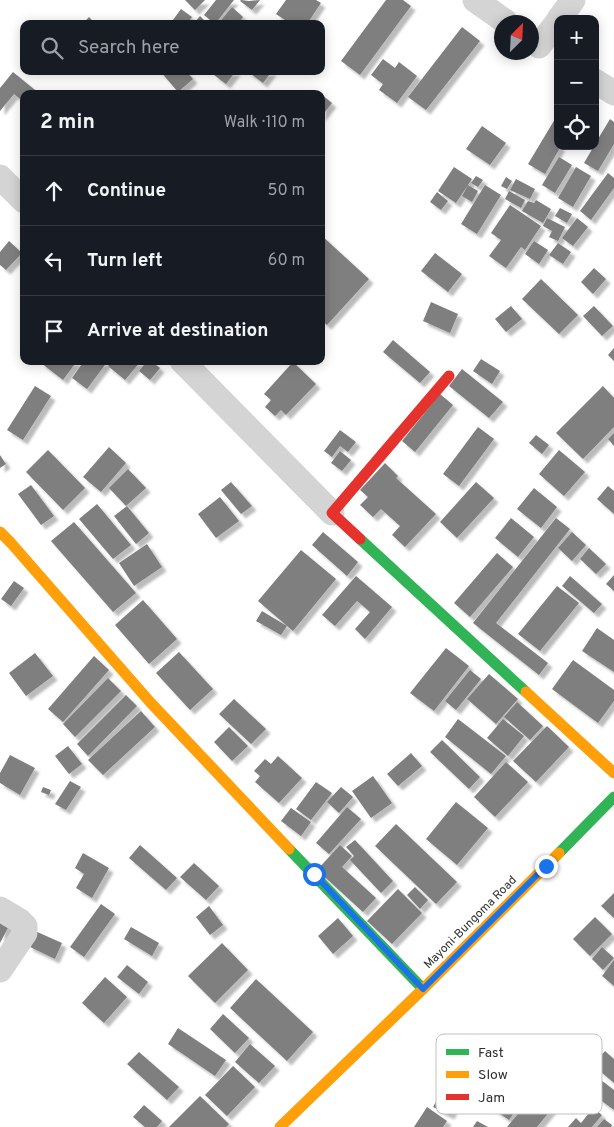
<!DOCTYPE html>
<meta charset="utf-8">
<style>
:root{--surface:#171b24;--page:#20242c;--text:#f1f3f6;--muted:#9ea1a6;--line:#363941}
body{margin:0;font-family:Overpass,sans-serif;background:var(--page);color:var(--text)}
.controls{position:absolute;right:15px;top:15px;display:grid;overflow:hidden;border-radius:10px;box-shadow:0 2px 12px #0003}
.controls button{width:45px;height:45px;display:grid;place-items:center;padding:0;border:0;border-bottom:1px solid var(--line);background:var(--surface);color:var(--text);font:25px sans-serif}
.compass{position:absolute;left:494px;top:15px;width:45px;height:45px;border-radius:50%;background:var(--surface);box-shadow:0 2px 12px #0003;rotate:24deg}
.stop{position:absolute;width:15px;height:15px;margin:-11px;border:4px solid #1a73e8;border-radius:50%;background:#fff}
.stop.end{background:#1a73e8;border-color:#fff;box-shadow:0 1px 5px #0008}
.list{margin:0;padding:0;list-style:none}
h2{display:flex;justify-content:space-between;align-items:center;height:65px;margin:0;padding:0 20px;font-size:21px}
h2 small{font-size:16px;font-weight:400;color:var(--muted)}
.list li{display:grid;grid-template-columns:32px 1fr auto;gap:15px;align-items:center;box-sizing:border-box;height:70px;padding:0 20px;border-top:1px solid var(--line)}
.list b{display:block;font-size:19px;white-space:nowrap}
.list em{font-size:16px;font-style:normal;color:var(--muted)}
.icon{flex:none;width:28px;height:28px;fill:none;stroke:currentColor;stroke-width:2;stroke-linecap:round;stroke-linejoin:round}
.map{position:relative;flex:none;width:614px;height:1127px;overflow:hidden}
.search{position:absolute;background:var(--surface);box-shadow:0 2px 12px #0003;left:20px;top:20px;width:305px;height:55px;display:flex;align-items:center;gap:12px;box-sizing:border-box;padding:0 18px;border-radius:10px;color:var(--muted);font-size:19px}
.panel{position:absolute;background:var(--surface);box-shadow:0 2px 12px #0003;left:20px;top:90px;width:305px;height:275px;border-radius:10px}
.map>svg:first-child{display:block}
.building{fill:#7f7f7f;filter:url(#shadow)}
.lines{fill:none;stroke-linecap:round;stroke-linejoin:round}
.street{stroke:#d4d4d4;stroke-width:25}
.fast{stroke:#30b455;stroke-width:11}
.slow{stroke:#ff9f0a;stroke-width:11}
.jam{stroke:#e5322d;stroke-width:11}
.route{stroke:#1a73e8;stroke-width:6}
.labels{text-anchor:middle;stroke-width:5;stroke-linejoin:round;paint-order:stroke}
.street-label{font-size:12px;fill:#303030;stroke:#fff}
.key{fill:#fff;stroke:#c1c1c1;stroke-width:1}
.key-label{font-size:14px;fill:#303030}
</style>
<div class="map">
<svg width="614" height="1127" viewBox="0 0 614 1127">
<defs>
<filter id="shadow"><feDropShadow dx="4.5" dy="4.5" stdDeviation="1" flood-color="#0004"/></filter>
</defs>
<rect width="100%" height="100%" fill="#fff"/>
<path class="building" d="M185 0H205L195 10Z
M216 0H234L215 24 204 15Z
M241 0 249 1 260 0 252 10 240 1Z
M286 0H316L321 3 307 24H291L276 14Z
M386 0H403L411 6 360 75 341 61Z
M232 7 243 17 238 24H218Z
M181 9 192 17 187 24H170Z
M200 16 208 24H193Z
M89 17 96 24H82Z
M462 27 480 41 426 110 408 97Z
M383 59 395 68 399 62 417 76 397 103 379 90 383 84 371 75Z
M160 71H186L193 79 178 92Z
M217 71H236L226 84 214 75Z
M247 71H272L263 83Z
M13 72 40 94H24V102L14 94 0 111V88Z
M321 94 332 103 321 117Z
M558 114V146H561L545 174 528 164Z
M610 119 614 122V144L598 171 584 163 594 146H595V144Z
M482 126 506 143 490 165 466 149Z
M559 157 572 165 555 193 542 185Z
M454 167 472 179 456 203 438 191Z
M576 167 591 176 573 207 558 198Z
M608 173 614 178V188L591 220 580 211Z
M476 176 483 180 478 187 471 183Z
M506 177 512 181 507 189 501 186Z
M516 179 535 189 530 199 510 190Z
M468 185 478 191 472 202 462 196Z
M485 185 501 195 477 234 461 224Z
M509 191 525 200 521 208 505 199Z
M437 192 448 201 441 210 430 202Z
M536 200 551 209 543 223 522 211 528 201 534 203Z
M510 205 541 226 525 250 521 247 506 268 489 256 501 240 491 233Z
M560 208 572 214 567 223 555 216Z
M547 218 565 227 558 241 549 237 552 231 543 226Z
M577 218 588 227 573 246 562 238Z
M321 235 369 279 327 325 321 320Z
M9 241 22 253 6 270 0 265V252Z
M534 241 548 250 539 264 525 254Z
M558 243 571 252 563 264 549 255Z
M435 253 462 274 448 292 421 271Z
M594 268 606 279 593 294 581 282Z
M541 279 578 315 559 334 522 299Z
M431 302 458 314 450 333 423 321Z
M511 306 522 319 506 332 495 319Z
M594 306 613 326 602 336 583 316Z
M393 340 430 372 420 383 383 352Z
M614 348V361L608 355Z
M481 359 500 371 492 384 473 371Z
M43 361H77L63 380 41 363Z
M84 361H108L87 389 72 378Z
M112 361H141L125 380 108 366Z
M147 361H151L160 368 150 380 139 371Z
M293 362 316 384 286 415 281 410 275 416 265 407 271 400 264 394Z
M462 369 503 402 489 418 449 386Z
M35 386 51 396 23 440 7 430Z
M603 386 614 398V427L583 459 556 433Z
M440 394 453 405 415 452 402 441Z
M478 427 494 439 459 486 443 474Z
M340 430 356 442 348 452 340 446 332 457 324 451Z
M614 433V446L608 439Z
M536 435 549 445 542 454 529 443Z
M109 447 126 463 101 492 83 477Z
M48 450 85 488 63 510 26 472Z
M559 450 585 472 564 496 539 474Z
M340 451 351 460 342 471 331 463Z
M0 455 6 464 0 468Z
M385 463 398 476 396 478 436 514 405 547 392 535 400 526 381 509 373 517 360 505 368 497 360 490Z
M128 469 146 488 126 506 109 488Z
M231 482 252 506 241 514 221 490Z
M476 482 494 498 457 538 440 522Z
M31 485 54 516 41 525 18 494Z
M608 486 614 491V514L597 499Z
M534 488 557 507 541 528 517 509Z
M220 497 239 521 216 538 198 514Z
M97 504 131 545 113 559 79 519Z
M127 506 149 533 136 544 114 516Z
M511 518 534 537 518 557 495 538Z
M556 518 570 529 496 623 548 663 539 675 473 623Z
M74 522 136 593 113 612 51 541Z
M323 532 358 562 347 576 312 545Z
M572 532 586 545 572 561 558 548Z
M147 544 162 567 134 586 119 563Z
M589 548 606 564 596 574 580 559Z
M301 550 336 579 293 631 258 601Z
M497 553 513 567 470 617 454 603Z
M614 575V591L606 584Z
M356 576 392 607 365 639 355 629 370 612 357 601 335 626 322 615Z
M570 576 602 604 594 613 562 586Z
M14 581 24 588 11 606 1 599Z
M557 586 579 603 540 651 518 634Z
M143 600 177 639 149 664 115 625Z
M262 611 287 626 281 635 256 621Z
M597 628 614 640V672L582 651Z
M446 648 469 666 434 711 410 693Z
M179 652 213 689 190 710 156 673Z
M35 653 53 676 26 696 9 673Z
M94 656 109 670 63 722 48 709Z
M573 660 614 690V701L598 723 552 689Z
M470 670 481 679 456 710 445 701Z
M489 674 518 699 496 724 467 699Z
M108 678 121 691 75 737 63 724Z
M126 695 137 706 88 756 77 744Z
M234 699 266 729 251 744 219 714Z
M517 702 543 726 530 740 504 717Z
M141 711 155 727 103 775 88 760Z
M458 719 506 756 491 774 445 737Z
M503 719 524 736 508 756 487 738Z
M547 726 569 747 536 782 513 761Z
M229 727 248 746 232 761 214 742Z
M442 740 480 777 469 789 430 752Z
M68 746 82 764 69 774 55 756Z
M411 753 422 766 398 786 387 774Z
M10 755 35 768 20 795 0 783V773Z
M278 756 302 778 279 803 255 782 260 776 254 771 265 759 271 764Z
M506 762 528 782 495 817 474 797Z
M373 776 392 803 371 818 352 791Z
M70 781 81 787 66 810 55 804Z
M316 782 332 793 311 820 296 809Z
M43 787 51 790 49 795 41 792Z
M341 787 353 797 339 813 327 802Z
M456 802 488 828 457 865 426 839Z
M347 807 361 819 329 854 316 843Z
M291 808 311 822 301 836 281 821Z
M396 824 457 882 436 904 375 846Z
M355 840 393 881 381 893 350 860 354 856 346 847Z
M140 845 177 878 166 890 129 858Z
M340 845 352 856 342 867 376 898 363 912 317 870Z
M83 853 109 868 92 898 76 888 84 874 75 868Z
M194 863 219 886 206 900 180 877Z
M415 887 428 900 420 909 407 895Z
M398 889 422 913 392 944 367 921Z
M614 893V918L601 906Z
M101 904 115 914 84 957 70 947Z
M209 906 223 925 210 935 196 917Z
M595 917 612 934 590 956 573 939Z
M338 918 353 936 333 954 318 936Z
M0 919 10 924 0 943Z
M131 927 159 943 152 956 124 939Z
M35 931 62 943 55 959 28 946Z
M222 943 248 970 215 1003 188 976Z
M602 947 614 958 603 970 592 959Z
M614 960V986L602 976Z
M127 965 148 982 139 994 117 977Z
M105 977 127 997 104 1023 82 1003Z
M256 979 313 1032 287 1061 230 1008Z
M223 1014 249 1038 235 1053 210 1029Z
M178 1028 226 1060 215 1076 168 1044Z
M250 1044 275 1066 259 1083 235 1062Z
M605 1051 614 1059V1083L593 1065Z
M139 1052 179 1087 167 1100 127 1064Z
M471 1061 524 1098 509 1120 456 1083Z
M233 1066 255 1087 227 1116 205 1095Z
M551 1074 569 1088 537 1127H507Z
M601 1080 614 1090V1110L591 1093Z
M200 1096 229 1124 226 1127H169Z
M438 1098 454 1107 450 1115 433 1107Z
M144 1105 162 1121 157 1127H145L133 1117Z
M427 1107 447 1121 443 1127H414Z
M593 1108 602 1115 592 1127H568L576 1118 581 1123Z
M604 1119 612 1125 611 1127H597Z
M477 1121 488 1127H473Z"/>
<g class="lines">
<path class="street" d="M475 0 506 22
M559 19 573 0
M539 46 558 21
M595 81 614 93
M0 177 24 201
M182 361 332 513
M0 909 20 921 25 926V933L0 970"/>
<path class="fast" d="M360 539 526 692
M289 849 423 989
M559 853 614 797"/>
<path class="slow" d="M0 532 11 543 150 702 289 849
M526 692 614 773
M280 1127 423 989 559 853"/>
<path class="jam" d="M360 539 332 513 449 376"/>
</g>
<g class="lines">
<path class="route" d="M314 874 423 989 546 866"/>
</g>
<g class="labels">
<g class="street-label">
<text transform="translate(470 922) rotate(-45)" y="4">Mayoni-Bungoma Road</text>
</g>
</g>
<rect x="436" y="1034" width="166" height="80" rx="8" class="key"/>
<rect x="446" y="1049" width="23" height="6" fill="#30b455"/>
<rect x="446" y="1071" width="23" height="7" fill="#ff9f0a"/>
<rect x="446" y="1094" width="23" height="6" fill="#e5322d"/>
<g class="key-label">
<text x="478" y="1057">Fast</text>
<text x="478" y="1079">Slow</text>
<text x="478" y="1102">Jam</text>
</g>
</svg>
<div class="controls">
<button>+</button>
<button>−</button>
<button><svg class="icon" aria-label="locate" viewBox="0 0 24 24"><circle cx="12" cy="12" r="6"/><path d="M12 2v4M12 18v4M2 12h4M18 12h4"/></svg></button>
</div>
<svg class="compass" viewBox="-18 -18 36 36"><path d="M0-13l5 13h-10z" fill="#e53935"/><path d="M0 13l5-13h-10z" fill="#9ea1a6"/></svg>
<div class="stop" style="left:314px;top:874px"></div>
<div class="stop end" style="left:546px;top:866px"></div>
<div class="search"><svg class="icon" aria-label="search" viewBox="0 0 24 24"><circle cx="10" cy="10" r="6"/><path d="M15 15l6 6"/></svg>Search here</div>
<section class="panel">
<h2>2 min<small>Walk · 110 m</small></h2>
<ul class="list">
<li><svg class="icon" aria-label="ahead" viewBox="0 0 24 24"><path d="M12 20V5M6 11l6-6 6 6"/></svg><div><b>Continue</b></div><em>50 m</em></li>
<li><svg class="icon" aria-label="left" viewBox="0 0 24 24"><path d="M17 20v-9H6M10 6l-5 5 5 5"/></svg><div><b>Turn left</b></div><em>60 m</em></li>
<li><svg class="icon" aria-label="arrive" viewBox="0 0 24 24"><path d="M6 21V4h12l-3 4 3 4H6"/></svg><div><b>Arrive at destination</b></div></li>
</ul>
</section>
</div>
